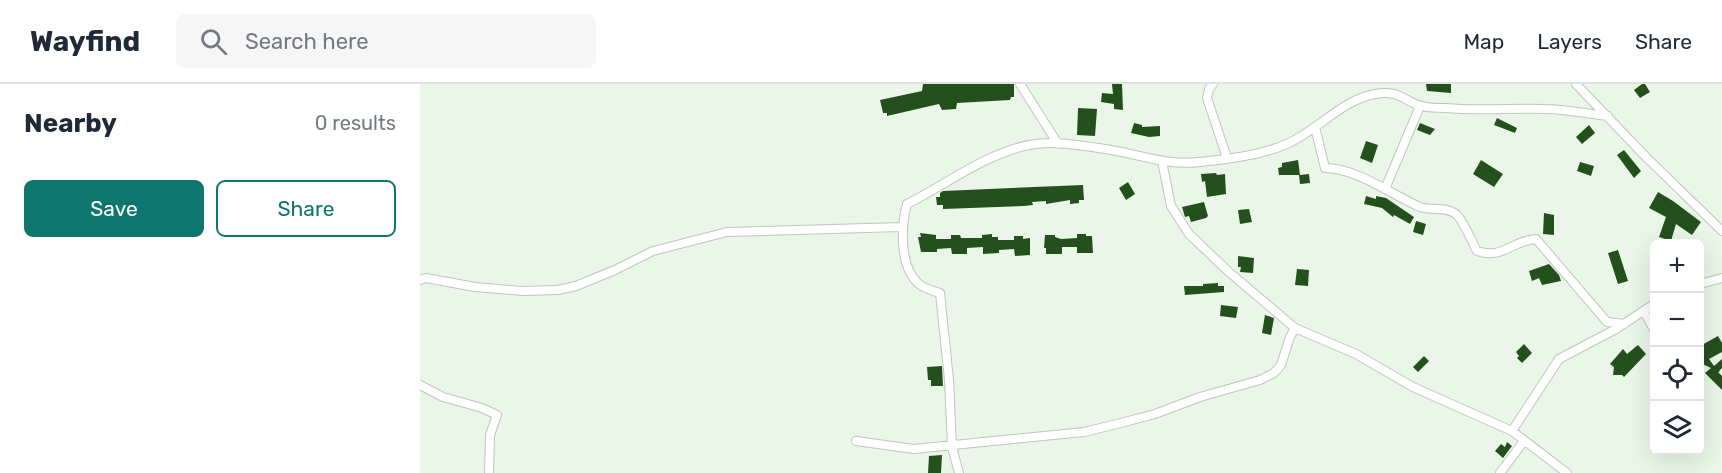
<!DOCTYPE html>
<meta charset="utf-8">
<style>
:root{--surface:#fff;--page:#f6f6f7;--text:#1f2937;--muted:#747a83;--line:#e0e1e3;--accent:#0f766e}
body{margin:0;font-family:Rubik,sans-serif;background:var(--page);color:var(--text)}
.controls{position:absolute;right:18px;bottom:18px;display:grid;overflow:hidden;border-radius:9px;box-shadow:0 6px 24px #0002}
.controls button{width:54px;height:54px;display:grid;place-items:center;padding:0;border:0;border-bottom:2px solid var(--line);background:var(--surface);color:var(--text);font:30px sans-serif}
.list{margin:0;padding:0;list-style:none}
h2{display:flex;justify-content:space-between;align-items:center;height:78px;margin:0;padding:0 24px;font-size:26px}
h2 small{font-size:20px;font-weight:400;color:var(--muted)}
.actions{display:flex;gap:12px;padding:18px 24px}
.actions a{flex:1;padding:14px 0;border:2px solid var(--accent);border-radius:9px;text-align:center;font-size:21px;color:var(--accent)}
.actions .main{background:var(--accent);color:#fff}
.icon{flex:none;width:33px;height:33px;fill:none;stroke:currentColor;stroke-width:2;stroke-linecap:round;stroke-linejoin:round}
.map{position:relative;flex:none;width:1302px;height:389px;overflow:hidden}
header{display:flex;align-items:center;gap:36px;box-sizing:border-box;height:84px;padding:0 30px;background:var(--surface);border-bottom:2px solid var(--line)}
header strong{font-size:28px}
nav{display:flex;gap:33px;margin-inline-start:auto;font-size:21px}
.search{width:420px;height:54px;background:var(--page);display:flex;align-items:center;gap:15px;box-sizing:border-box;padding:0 21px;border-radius:9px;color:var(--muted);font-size:22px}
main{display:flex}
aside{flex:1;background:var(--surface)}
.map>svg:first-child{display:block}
.building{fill:#24501d}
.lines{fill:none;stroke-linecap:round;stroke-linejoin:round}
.street-casing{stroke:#bcc8ba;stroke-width:10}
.street{stroke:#fff;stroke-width:8}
</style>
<header>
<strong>Wayfind</strong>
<div class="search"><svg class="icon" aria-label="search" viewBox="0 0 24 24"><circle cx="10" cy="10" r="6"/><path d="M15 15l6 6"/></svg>Search here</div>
<nav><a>Map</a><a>Layers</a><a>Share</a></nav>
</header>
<main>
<aside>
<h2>Nearby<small>0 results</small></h2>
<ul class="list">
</ul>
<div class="actions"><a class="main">Save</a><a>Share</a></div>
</aside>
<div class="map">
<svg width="1302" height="389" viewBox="0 0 1302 389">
<rect width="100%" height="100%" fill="#eaf7e8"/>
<path class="building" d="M503 0H594V13H591L590 16 537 19 536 25 522 26 519 20 467 32V29H463L460 16 502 7Z
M692 0H702L703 26 694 25V20L681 18 682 9 693 10Z
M1006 0H1031V9L1007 7Z
M1222 0H1225L1230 8 1220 14 1214 6Z
M658 24 677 25 675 52 657 51Z
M1077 34 1097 44 1095 49 1074 41Z
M714 39 722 41V43L740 42V52L729 53 711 49Z
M1000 39 1015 45 1010 51 997 46Z
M1169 41 1175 49 1162 60 1156 53Z
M946 57 958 61 952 79 940 74Z
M1204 66 1221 87 1214 94 1197 71Z
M878 76 880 91 889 90 890 99 880 100 879 91H859L858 84 862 83V79Z
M1061 76 1083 90 1074 103 1053 90Z
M1160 78 1174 82 1171 92 1157 87Z
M796 89 797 91 805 90 806 110 787 113 785 97 782 98 781 90Z
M708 98 715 110 706 116 699 104Z
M663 101 664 116H659V119L650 120V116L626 120V117L612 118 613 121 604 122 523 125V121H517L516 113H520V109L523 107Z
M1238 108 1253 117 1281 138 1272 151 1256 140 1251 157 1239 153 1246 133 1229 124Z
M946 112 956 115V112L966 114 994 133 990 140 974 131 973 133 962 124 944 120Z
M784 118 788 132 786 134 771 138 769 132 765 133 762 123Z
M829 125 832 138 820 140 818 126Z
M1124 129 1134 131V151L1123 150Z
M996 137 1006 140 1003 151 993 148Z
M500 149 516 151V155H531V151H540L541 154H562V151L572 150V153H578V156H594V152H603V155L610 154V171L595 172 594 165 579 166V169L563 170V163L547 164V170H532L531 164 517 165V168H501L498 153H501Z
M657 150H666V152H672L673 169H657V163H642V170H626V164H624L625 151H635V153L641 155 657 154Z
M1198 166 1208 197 1198 200 1188 169Z
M818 172 834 174 833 189 820 188 821 183H818Z
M1129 180 1139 191 1141 197 1122 201 1119 194 1112 197 1109 187Z
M877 185 889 186 888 202 875 201Z
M798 199V202H804V208L765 211 764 202H783V200Z
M801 221 818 223 816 234 800 232Z
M845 231 854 234 851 251 842 249Z
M1298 252 1302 259V268L1289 275 1294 282 1302 275V284L1299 287 1300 288H1298L1302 292V306L1285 289 1291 284 1280 279V262Z
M1104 260 1112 269 1102 279 1097 274 1099 272 1096 268Z
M1218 261 1226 270 1204 293 1202 291H1193L1194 283 1190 280 1203 265 1207 270Z
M1004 272 1009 277 998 288 993 283Z
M522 282 523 302H511V296H508L507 283Z
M1087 358 1092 362 1083 374 1075 367 1081 360 1085 363Z
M522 371 521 389H508L509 372Z"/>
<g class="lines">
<defs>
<path id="street" d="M600 0 638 60
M793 0 789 5 787 14 807 74
M1156 0 1226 73 1302 147
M895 43 905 84C937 84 972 111 1000 123 1012 127 1026 122 1036 130 1043 136 1052 158 1057 167 1083 176 1092 156 1116 155L1187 238 1204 240
M742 77 751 122 769 150 809 188 875 244 936 270 993 303 1092 347 1147 389
M965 105 1000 22
M0 196 6 194 55 203 103 207 138 206 156 202 195 186 233 167 307 148 482 143
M1280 200 1302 194
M1224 227 1234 246
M0 301 23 313 62 324 77 331 70 351 69 389
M1092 347 1139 275 1196 245 1234 220
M436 357 494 365 664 348 697 340 735 330 780 313 840 296 854 289 861 281 870 253 875 244
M539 389 532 363 529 296 520 209C514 207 505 205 499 200 479 183 481 142 487 120 527 100 565 70 609 61 635 56 665 62 691 66 721 71 748 82 780 78 809 75 843 71 869 59 899 45 922 16 955 10 980 5 984 18 1002 22 1009 24 1018 24 1025 24 1058 27 1092 24 1125 25 1146 25 1167 30 1188 32
M1080 389 1104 357"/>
</defs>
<use href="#street" class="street-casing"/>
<use href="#street" class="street"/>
</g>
</svg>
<div class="controls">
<button>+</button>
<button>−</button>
<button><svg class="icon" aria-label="locate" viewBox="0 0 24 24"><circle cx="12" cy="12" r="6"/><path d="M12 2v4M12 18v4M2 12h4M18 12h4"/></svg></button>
<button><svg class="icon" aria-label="layers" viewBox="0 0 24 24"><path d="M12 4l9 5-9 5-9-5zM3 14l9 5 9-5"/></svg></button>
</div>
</div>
</main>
